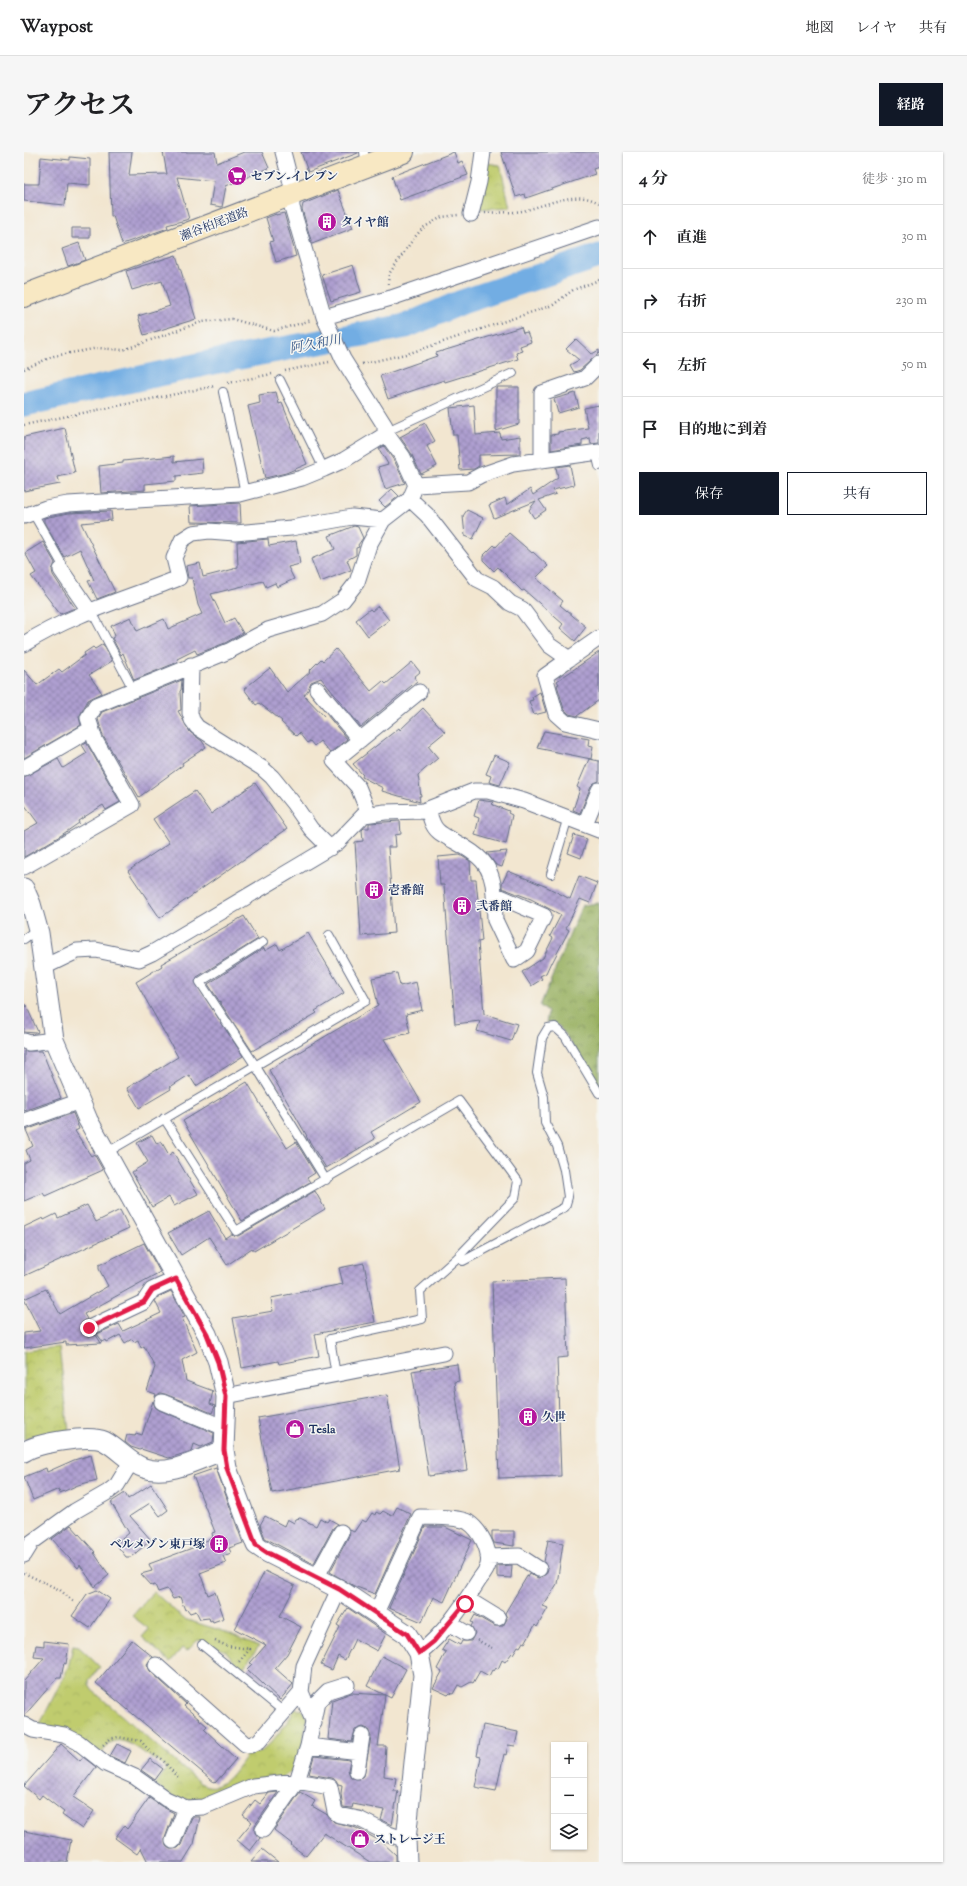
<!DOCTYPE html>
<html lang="ja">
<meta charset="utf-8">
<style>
:root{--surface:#fff;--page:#f6f6f6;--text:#202124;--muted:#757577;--line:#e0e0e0;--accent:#111827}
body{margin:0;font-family:"Sorts Mill Goudy","Noto Serif JP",serif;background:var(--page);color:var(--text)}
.controls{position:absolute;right:12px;bottom:12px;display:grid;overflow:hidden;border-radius:0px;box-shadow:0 1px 3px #0004}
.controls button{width:36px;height:36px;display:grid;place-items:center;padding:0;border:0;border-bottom:1px solid var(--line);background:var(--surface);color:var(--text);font:20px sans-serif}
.stop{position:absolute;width:12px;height:12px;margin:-9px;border:3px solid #e11d48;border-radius:50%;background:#fff}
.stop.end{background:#e11d48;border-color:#fff;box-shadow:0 1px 4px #0008}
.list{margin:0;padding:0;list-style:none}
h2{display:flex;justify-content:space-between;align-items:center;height:52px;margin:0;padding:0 16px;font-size:17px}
h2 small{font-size:13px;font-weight:400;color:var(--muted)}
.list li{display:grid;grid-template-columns:26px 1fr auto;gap:12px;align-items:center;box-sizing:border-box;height:64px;padding:0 16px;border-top:1px solid var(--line)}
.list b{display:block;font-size:15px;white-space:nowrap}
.list em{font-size:13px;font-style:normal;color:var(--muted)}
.actions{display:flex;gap:8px;padding:12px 16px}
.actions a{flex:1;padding:9px 0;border:1px solid var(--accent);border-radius:0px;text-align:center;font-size:14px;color:var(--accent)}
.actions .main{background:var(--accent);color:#fff}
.icon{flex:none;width:22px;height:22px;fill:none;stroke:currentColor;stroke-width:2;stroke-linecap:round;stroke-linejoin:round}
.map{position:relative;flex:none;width:575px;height:1710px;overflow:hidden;border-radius:0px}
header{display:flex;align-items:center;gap:24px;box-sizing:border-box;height:56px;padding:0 20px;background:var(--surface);border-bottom:1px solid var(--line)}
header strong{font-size:19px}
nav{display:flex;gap:22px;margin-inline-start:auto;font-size:14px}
.intro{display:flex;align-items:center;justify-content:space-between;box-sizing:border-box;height:96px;padding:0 24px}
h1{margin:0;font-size:28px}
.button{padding:10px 18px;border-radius:0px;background:var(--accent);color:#fff;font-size:14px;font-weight:700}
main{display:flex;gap:24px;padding:0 24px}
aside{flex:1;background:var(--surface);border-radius:0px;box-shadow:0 1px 3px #0004}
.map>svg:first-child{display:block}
.forest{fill:url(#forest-crowns);stroke:#5a7060}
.park{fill:url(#park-crowns);stroke:#6e7e66}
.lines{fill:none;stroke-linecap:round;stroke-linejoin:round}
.river{stroke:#72ade3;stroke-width:25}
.building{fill:url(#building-cross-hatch)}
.service-casing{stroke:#666f86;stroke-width:10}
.minor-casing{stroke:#666f86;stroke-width:17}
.tertiary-casing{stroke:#666f86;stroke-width:21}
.secondary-casing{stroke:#666f86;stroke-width:24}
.path{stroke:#666f86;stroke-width:2.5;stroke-dasharray:1 3;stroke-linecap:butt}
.service{stroke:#fff;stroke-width:8}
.minor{stroke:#fff;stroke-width:15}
.tertiary{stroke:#fff;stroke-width:19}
.secondary{stroke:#f8e8c3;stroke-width:22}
.route{stroke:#e11d48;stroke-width:5}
.labels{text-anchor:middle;stroke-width:3;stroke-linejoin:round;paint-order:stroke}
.poi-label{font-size:12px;font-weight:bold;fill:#1b2f5e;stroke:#f6f6f2;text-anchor:start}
.street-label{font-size:12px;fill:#1b2f5e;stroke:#f6f6f2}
.water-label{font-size:13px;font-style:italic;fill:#355586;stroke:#f6f6f2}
</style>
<header>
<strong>Waypost</strong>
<nav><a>地図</a><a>レイヤ</a><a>共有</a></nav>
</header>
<div class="intro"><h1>アクセス</h1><a class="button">経路</a></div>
<main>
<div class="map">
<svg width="575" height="1710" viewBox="0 0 575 1710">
<defs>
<pattern id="forest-crowns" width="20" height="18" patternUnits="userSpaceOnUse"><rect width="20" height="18" fill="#98b061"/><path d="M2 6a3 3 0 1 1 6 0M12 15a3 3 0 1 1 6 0" fill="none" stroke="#7b9053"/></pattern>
<pattern id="park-crowns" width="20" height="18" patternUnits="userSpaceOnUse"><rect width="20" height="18" fill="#c0cc6e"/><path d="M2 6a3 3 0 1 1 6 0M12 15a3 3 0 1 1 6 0" fill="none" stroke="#a4b062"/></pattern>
<pattern id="building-cross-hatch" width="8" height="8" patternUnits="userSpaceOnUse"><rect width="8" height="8" fill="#ae9fd0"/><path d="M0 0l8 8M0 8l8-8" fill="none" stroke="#8d82ac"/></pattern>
</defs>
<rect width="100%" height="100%" fill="#f6f6f2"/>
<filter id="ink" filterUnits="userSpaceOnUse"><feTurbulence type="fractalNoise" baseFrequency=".025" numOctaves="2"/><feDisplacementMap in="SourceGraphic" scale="8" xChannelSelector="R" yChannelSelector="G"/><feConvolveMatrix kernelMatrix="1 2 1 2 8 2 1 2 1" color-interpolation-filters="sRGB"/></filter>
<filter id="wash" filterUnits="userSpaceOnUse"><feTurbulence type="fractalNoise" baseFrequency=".012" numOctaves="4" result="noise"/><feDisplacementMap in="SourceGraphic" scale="16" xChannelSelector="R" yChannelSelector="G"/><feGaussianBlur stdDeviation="0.9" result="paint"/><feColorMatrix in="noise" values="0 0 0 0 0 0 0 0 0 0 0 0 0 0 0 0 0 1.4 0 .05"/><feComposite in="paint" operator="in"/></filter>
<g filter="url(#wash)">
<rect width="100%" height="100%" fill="#f2e6d0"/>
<path class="forest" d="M575 751V934L535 874 522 870 524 860 516 854 558 753Z"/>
<path class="park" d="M462 11 476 13 486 55 456 57Z
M35 1195 45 1279 11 1283 0 1288V1199Z
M130 1440 160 1467 202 1480 235 1494 217 1519 202 1499 174 1488 163 1499 158 1496 146 1510 118 1485 125 1477 108 1464Z
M49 1494 55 1495 76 1515 65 1528V1533L68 1538 176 1631C199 1644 211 1617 224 1601 227 1601 231 1601 234 1601 244 1598 266 1567 271 1557L279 1558 283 1567 277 1602 268 1619 258 1626 174 1652 167 1648 147 1645 131 1633 142 1618C136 1609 133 1610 125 1604 115 1598 98 1582 85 1592 82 1594 79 1600 77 1603L15 1574 44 1516Z"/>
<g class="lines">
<path class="river" d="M0 252 189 210 382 174 438 150 575 104"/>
</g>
<g id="blocks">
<path class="building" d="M85 0H108L105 23 143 22 139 0H191L193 11 220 0H238L245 16 202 34 198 55 186 53 190 29 153 25 165 67 143 73 144 76 98 92 89 64H87Z
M277 0H334V1L284 20Z
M430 0 434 11 438 9 444 23 376 48 368 24Z
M477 0H575V15L569 17 571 22 502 46 501 42 492 45Z
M17 5 46 8V5L66 7V33L43 31 41 53 0 49V32H15Z
M314 38 329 76 288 92 278 57 279 52Z
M260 61 272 104 252 110 246 90 249 89 242 66 252 62V63Z
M48 76H66V86H48Z
M55 91 61 108 44 114 38 97Z
M152 103 172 167 120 183 114 164 146 154 138 129 108 138 102 119Z
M329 113 337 140 307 149 298 123Z
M497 175 499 181 503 180 507 190 496 194 498 199 492 201 494 207 421 230 420 228 364 247 356 224 413 204 412 201Z
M552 187 568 202 575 198V201L556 218 550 220 546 213 555 208 542 197Z
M472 235H495V272L472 279Z
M252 240 255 252 258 251 283 312 262 321 241 326 224 254 236 251 235 243Z
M551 241 555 255 534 261 530 247Z
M450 253 452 283 476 281 477 287 496 284V302L455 303V314L450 317 436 318 433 283H429L426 256Z
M575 253V291L567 292 566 286 558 288V293L527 298V283L534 282V280L564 276 560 256Z
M401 271 411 289 403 294 413 314 397 322 387 301 376 285Z
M41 276 51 321 34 325 36 332 0 339V285Z
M360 294 371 310 381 331 361 337 354 315 364 312 355 297Z
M150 304V310L178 307 179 321 152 324V329L121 332V338L77 341 75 314 99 311V309Z
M546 313 550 333 529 338 532 342 515 348 522 358 510 366 505 358 512 349 470 366 465 353 481 346 483 353 506 337 509 343 534 326 532 315Z
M368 337 375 344 361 355 355 349Z
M216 351 217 371 167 370 166 354Z
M443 358 459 366 449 387 441 384 439 364Z
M87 359 88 368 57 371 91 440 73 447 64 429 70 428 56 397 40 405 20 370V366L45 361Z
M330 374 334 375 339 386 334 393 335 395 332 396V403L323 408 327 418 296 430 287 407 311 397 305 384Z
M485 381 508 401 509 400 524 414 512 426 539 449 536 453 562 475 551 489 536 476 539 472 500 438 498 439 474 415 470 419 459 408V404L470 393 472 395Z
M244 387 245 394 272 389 276 412 264 415 270 427 253 435 251 431 242 435 239 429 187 442 201 471 210 466 219 481 201 491 173 502 171 498 153 507 154 510 110 528 99 501 97 503 88 486 91 484 87 474 107 465 113 479 140 467 144 477 178 462 174 453 168 426H164L162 414 176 411 179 425 210 417V416L214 415 213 390Z
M19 390 31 411 28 418 29 423 51 456 36 462 7 424 12 421 1 401Z
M354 454 365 468 344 484 332 468 346 457 348 459Z
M79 492 88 509 65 523 78 541 64 548 55 565 57 573 0 606V518L13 533 35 517 38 520 61 503 60 501 69 495 71 497Z
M312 497 347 539 359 529 362 532 388 510 396 520 390 525 393 529 337 575 297 526 287 530 284 538 280 543 301 565 303 563 323 587 306 601 296 589 290 594 286 589 283 591 275 581 272 584 257 570 258 569 235 551 232 553 220 537 246 516 263 540 287 519 286 518 297 507 299 509Z
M575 500V548L553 564 545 562 540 557 533 533 535 532 533 529Z
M158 528 157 538 156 539 157 558 154 559 166 580 178 589 182 595 158 611 159 613 115 645 79 584 74 567 78 560Z
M516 540 522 560 510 563 505 549 509 548 508 545Z
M399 556 421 580 404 594 414 606 394 623 397 644H395L396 650 358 639 359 636 338 625 339 623 329 612 375 576 376 578Z
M520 579 565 587 564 593 569 594 567 607 513 596Z
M62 590 96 650 82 658 79 653 54 669 55 671 36 684 0 705V679L14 671 0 652V625L34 607 39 616 63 601 58 593Z
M470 603 486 610 476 633 465 630 467 624 462 622Z
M565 607 575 609V629L570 631 567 634 556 661 549 658 556 637 553 635Z
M231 631 263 677 136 766 104 719 145 691 129 667 171 639 187 662Z
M455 648 469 650 467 652 485 659 484 661 488 663 482 692 451 683 455 666 450 664Z
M376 669 377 682 371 683 372 695H364L370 781 337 784 331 690 339 689 338 678 340 676H345V671Z
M550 683 563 687 557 706 544 701Z
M483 699 478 715 472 713 463 701Z
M436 703 446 709 447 728H452L458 789 454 790 460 862 493 872 487 889 453 879 456 869 431 872 420 733H416L414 705Z
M484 719 523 735 546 747 555 724 573 731 566 751 556 747 542 776 545 778 528 811 527 810 522 821 516 824 518 827 507 834 498 820 519 806 529 786 526 784 537 763 507 747 478 736V732Z
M220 764 234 787 173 825 171 830 219 904 172 934 165 923 146 935 147 937 115 956 103 936 154 905 112 830 138 814 137 812Z
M284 781 320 841 291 859 293 861 228 899 184 832 240 796 241 799 253 792 256 798Z
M373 821 376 834 392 830 398 858 382 862 386 881 360 887 397 950 347 980 351 987 302 1016 282 984H283L245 918 354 853 348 826Z
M0 853H2L14 880 12 881 0 880Z
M0 899H18L37 946 0 959Z
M223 930 263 996 272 990 291 1021 283 1026 286 1030 218 1069 159 969Z
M49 961 55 977 51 979 67 1004 70 1002 79 1018 21 1044 19 1041 0 1049V1011L6 1008 2 998 9 994 2 978Z
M128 983 133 992 137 989 145 1003 149 1000 174 1042 150 1054 145 1045 128 1055 108 1020 124 1010 113 991Z
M291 1039 301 1057 230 1099 228 1096 203 1113 185 1085 157 1103 144 1081 185 1059 201 1086 207 1082 214 1084Z
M63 1053 72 1070 96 1058 105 1076 0 1124V1075L19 1066 20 1068 32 1062 34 1066Z
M120 1091 136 1120 60 1162 63 1167 57 1171V1180L64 1185 72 1183 77 1191 42 1193V1190L0 1196V1181L16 1179 0 1147 22 1137 36 1162 84 1134 75 1117V1113Z
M340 1111 351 1170 291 1182 295 1204 255 1212 254 1209 218 1216 209 1166 249 1159 247 1146 319 1132 315 1116Z
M541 1126 544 1205 533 1206 537 1324 475 1326 468 1129Z
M147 1139 161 1165 158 1166 173 1200 158 1208 162 1229 189 1239 186 1252 191 1254 188 1261 141 1242 136 1241 131 1245 132 1242 123 1239 131 1215 120 1194 117 1196 114 1188 110 1190 108 1187 101 1191 96 1183 83 1190 82 1188 79 1190 73 1182 95 1172 99 1179 137 1161 131 1149 134 1145Z
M433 1212 435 1229 430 1230 443 1318 405 1324 388 1219Z
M363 1243 376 1317 248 1341 234 1266Z
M129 1249 131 1255 135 1258 190 1281 189 1290 177 1295 170 1292 168 1299 145 1306 117 1297 116 1298 107 1295 101 1290 103 1283 111 1284 112 1281 118 1283Z
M67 1303 73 1328 54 1333 36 1341 35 1337 9 1348 0 1325 22 1316 23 1320 50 1308Z
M192 1316 219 1391 205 1396 207 1401 199 1404 202 1411 176 1421 184 1443 191 1440 200 1466 189 1470 188 1468 186 1469 185 1466 176 1467 172 1459 166 1461 163 1457 161 1458 156 1445 149 1447 143 1437 134 1440 131 1433 128 1434 117 1422 128 1419 125 1412 171 1395V1393L189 1386 188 1381 191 1380 169 1324Z
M127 1332 144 1358 136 1364 126 1351 106 1364 127 1388 107 1405H102L92 1392 105 1381 87 1350 101 1341 104 1347Z
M373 1355 387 1362 351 1442 330 1434 306 1420 325 1384 326 1378 330 1380 338 1368 342 1370 348 1361 351 1363 352 1360 356 1362 359 1359 368 1364Z
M241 1364 260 1374 263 1367 270 1371 272 1367 276 1366 292 1374 296 1366 303 1370 305 1367 314 1372 309 1376 290 1411H288L241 1386 236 1373Z
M47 1373 71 1400 70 1401 85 1423 71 1435 56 1413 54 1416 28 1387Z
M401 1375H421L448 1388 420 1450 409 1445 398 1470 365 1456Z
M468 1379H490V1394L470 1391 468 1386Z
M524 1388 539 1391 533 1432 519 1454 524 1456 513 1475 511 1473 501 1491 499 1490 496 1495 494 1494 489 1502 488 1501 481 1510 478 1508 474 1517 472 1516 470 1519 468 1518 465 1524 456 1519 449 1531 447 1530 438 1535 434 1533 429 1542 426 1541 424 1543 409 1536 418 1520 413 1517 422 1500 418 1498 425 1487 436 1493 438 1489H447L451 1481 447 1474 449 1471 447 1470 451 1463 470 1474H479L483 1467 481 1461 505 1421 514 1426 522 1422 524 1417 520 1410Z
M488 1413 487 1426 473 1425V1414Z
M241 1419 271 1434 256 1464 277 1475 263 1502 251 1516 269 1532 256 1548 223 1517 228 1512 226 1511 242 1493 211 1477Z
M73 1438 86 1447 66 1476 48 1464 63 1442Z
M324 1456 362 1482 353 1499 331 1487 321 1508 314 1504 308 1518 297 1513 316 1475 313 1473Z
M108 1488 129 1505 123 1512 126 1519 162 1552 160 1554 183 1574 180 1577 212 1607 191 1631 72 1531Z
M20 1489 45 1492 42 1512 40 1511 37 1526H33L0 1564V1529L20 1506 10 1505 12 1493 20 1494Z
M358 1504 382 1517 367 1546 343 1534Z
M327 1541 361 1543 354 1594H362L360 1624 372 1626 370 1639H374L368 1673 357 1668 360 1658 329 1652 328 1656 319 1655 317 1642 318 1633 314 1632 312 1628 308 1626 285 1622 290 1604 326 1608 324 1618 327 1626 336 1627 340 1624 347 1585 344 1577 339 1575 331 1578 328 1590 304 1587 308 1548Z
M459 1573 494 1580 491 1594 484 1593 482 1603 480 1602 472 1639 451 1635 457 1605 453 1604Z
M37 1592 56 1609 59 1605 72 1615 49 1645 70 1659 58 1677 38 1663 40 1660 18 1643 15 1647 0 1634Z
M93 1592 107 1599 101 1611 86 1604Z
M126 1607 139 1617 131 1628 117 1618Z
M254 1640 231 1673V1681L236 1686 226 1699 213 1688 228 1670 219 1663 231 1648 236 1652 245 1641Z
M276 1640 291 1649 288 1654 302 1662 310 1670 332 1676 358 1690 372 1703V1710H346L300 1681 282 1704 267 1693 268 1692 250 1678Z
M125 1646 137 1654 150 1661 141 1686 142 1694 146 1697 154 1696 157 1693 168 1665H176L170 1692 159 1710H124L117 1696 113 1702 91 1686 100 1674 103 1677Z
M0 1679 47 1688 43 1710H0Z
M238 1697 254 1710H227Z"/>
</g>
</g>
<g filter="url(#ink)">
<use href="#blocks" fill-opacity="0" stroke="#666f86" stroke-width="1"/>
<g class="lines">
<defs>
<path id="service" d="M340 0 342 13
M256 228 300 317
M199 240 221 341
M361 280 489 221
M572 301 575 314
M9 361 38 412 36 415 37 418
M68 460 109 537
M527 722 544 665
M0 787 13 777
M239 790 176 830 231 913 302 1028
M140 966 212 1079 435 949 494 1029 491 1046 433 1106 396 1139 398 1167 306 1187 312 1223
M82 1001 342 849 305 783
M433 1106 439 1109 541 1055 544 1045 540 1018 533 994 521 971 520 945 513 921 518 886 524 876 531 875 541 884 575 941
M178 1493 260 1560"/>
<path id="minor" d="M447 62 455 30 459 0
M300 165 367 146 575 75
M518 309V241L561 226 575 212
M392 333 444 330 457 323 489 312 575 300
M386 347 403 363 453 427 469 435 486 451 498 457 525 493 545 507 575 486
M0 364 22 356 44 352 216 342 278 326 300 317 320 308 351 289 359 284 361 280
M37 418 66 460
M0 492C47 462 104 446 155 426L150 406 158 388 169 381 185 379 211 381 267 376 328 365 359 368
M545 507 521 524 532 562 541 570 575 578
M167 513 166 561 168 568 173 575 238 616 248 625 269 651 287 677 306 696
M293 537 336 588
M0 616 67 577
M404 657C406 664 408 674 414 679 418 683 425 686 430 689 454 702 469 712 470 742L471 768 490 808 503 799 520 764 470 742
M345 662 334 635 310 609 395 540
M561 672 575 638
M0 715 108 653 71 588 64 566 72 553 205 499 244 478 298 462 319 448 333 430 345 393 359 368 386 347 392 333 379 305 361 280V274L319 207 300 165 268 55 267 31 259 0
M20 815 53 799 72 798 115 807 128 801 313 691 340 663 361 660 399 659 450 639H464L500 649 575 678
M0 889 5 891 30 888
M0 969 56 949
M65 1176 120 1150 128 1138 152 1127
M202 1244 420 1201
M138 1250 201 1276
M0 1403 8 1390 51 1359 84 1340 93 1333 104 1315 110 1310
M464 1405 495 1404 515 1417
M292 1426 317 1380
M443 1447 474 1466
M352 1461 396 1365C407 1365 435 1365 444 1370 456 1378 467 1398 464 1413 463 1418 458 1424 455 1428 438 1455 420 1482 395 1501
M425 1471 442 1481
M132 1513 221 1592 227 1593 235 1589 277 1540
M290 1571 277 1540 280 1514 315 1437
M0 1573 9 1578 40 1583 54 1590 82 1612 111 1625 142 1647 162 1656 179 1655 229 1634 273 1629 306 1635 311 1660 315 1663 335 1667 365 1682 382 1688
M284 1594 336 1600
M333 1619 338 1584
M239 1678 273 1629 284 1594 293 1550 304 1539 323 1533
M149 1689 162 1656"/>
<path id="tertiary" d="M0 736 7 752 15 781 30 888 64 968 183 1182 194 1210 202 1244 200 1298 203 1316 232 1393 244 1401 315 1437 383 1482 395 1501 399 1523 382 1688 383 1710
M0 1300C13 1291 66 1282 80 1289 94 1296 105 1311 120 1316 145 1325 177 1306 200 1298"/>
<path id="secondary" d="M0 144 379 0"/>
</defs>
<use href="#service" class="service-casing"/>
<use href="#minor" class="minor-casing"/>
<use href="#tertiary" class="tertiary-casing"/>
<use href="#secondary" class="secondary-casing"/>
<path class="path" d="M461 61C473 60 486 61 498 59 522 54 552 37 575 51
M364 132 365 122 390 86 399 76 418 65 434 63
M338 212 386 201 529 153 549 138 575 128
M0 217 30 204 52 200 75 196 99 198 177 170 208 167 250 179 288 168
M261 219 305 210
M204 231 248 222
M0 273 191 234
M0 1421 36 1438 50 1450
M453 1488 468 1496
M191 1489 204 1494 226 1497 215 1510
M79 1593 86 1587 94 1585 117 1589 127 1601 138 1607 154 1626"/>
<use href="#service" class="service"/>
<use href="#minor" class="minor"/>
<use href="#tertiary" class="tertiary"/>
<use href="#secondary" class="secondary"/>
</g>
</g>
<g class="lines" filter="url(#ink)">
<path class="route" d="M65 1176 120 1150 128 1138 152 1127 183 1182 194 1210 202 1244 200 1298 203 1316 232 1393 244 1401 315 1437 368 1472 383 1482 395 1501 410 1489 441 1452"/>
</g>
<defs>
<symbol id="supermarket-disc" viewBox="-11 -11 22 22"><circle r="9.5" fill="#b5179e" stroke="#f6f6f2"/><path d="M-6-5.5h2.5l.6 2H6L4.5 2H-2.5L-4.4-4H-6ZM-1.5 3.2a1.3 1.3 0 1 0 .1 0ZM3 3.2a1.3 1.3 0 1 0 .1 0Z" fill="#fff"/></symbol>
<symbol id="building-disc" viewBox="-11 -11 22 22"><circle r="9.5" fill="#b5179e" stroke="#f6f6f2"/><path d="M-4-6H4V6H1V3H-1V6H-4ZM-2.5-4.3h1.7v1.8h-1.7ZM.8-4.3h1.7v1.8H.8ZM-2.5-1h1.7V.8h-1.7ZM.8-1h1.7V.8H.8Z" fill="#fff"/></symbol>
<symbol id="shop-disc" viewBox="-11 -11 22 22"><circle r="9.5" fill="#b5179e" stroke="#f6f6f2"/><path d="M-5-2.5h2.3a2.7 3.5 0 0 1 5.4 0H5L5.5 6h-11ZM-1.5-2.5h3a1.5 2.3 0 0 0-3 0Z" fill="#fff"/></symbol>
</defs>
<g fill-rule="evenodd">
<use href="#supermarket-disc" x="202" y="13" width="22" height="22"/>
<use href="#building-disc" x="292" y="59" width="22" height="22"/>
<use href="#building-disc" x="339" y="727" width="22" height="22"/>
<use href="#building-disc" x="427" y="743" width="22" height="22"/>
<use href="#building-disc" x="493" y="1254" width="22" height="22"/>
<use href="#shop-disc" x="260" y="1266" width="22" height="22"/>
<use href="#building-disc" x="184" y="1381" width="22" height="22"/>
<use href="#shop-disc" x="325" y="1676" width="22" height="22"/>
</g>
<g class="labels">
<g class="poi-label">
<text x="227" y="28">セブン-イレブン</text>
<text x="317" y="74">タイヤ館</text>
<text x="364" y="742">壱番館</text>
<text x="452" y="758">弐番館</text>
<text x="518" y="1269">久世</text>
<text x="285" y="1281">Tesla</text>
<text x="181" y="1396" text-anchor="end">ベルメゾン東戸塚</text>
<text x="350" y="1691">ストレージ王</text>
</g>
<g class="street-label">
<text transform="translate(190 72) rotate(-21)" y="4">瀬谷柏尾道路</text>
</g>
<g class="water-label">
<text transform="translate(291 191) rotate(-11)" y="5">阿久和川</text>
</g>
</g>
</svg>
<div class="controls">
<button>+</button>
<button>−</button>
<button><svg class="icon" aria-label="layers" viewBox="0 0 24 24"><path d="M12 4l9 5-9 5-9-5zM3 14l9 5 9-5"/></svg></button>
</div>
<div class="stop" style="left:441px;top:1452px"></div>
<div class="stop end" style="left:65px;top:1176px"></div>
</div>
<aside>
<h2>4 分<small>徒歩 · 310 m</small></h2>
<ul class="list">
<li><svg class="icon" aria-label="ahead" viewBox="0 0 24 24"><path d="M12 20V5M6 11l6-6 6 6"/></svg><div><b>直進</b></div><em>30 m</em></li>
<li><svg class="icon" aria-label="right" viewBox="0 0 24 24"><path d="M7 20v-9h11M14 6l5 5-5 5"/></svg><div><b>右折</b></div><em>230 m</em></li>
<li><svg class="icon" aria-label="left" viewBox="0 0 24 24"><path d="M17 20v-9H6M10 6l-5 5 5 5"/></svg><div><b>左折</b></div><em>50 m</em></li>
<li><svg class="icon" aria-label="arrive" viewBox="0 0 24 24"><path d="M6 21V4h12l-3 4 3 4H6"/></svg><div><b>目的地に到着</b></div></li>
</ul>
<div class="actions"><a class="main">保存</a><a>共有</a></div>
</aside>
</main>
